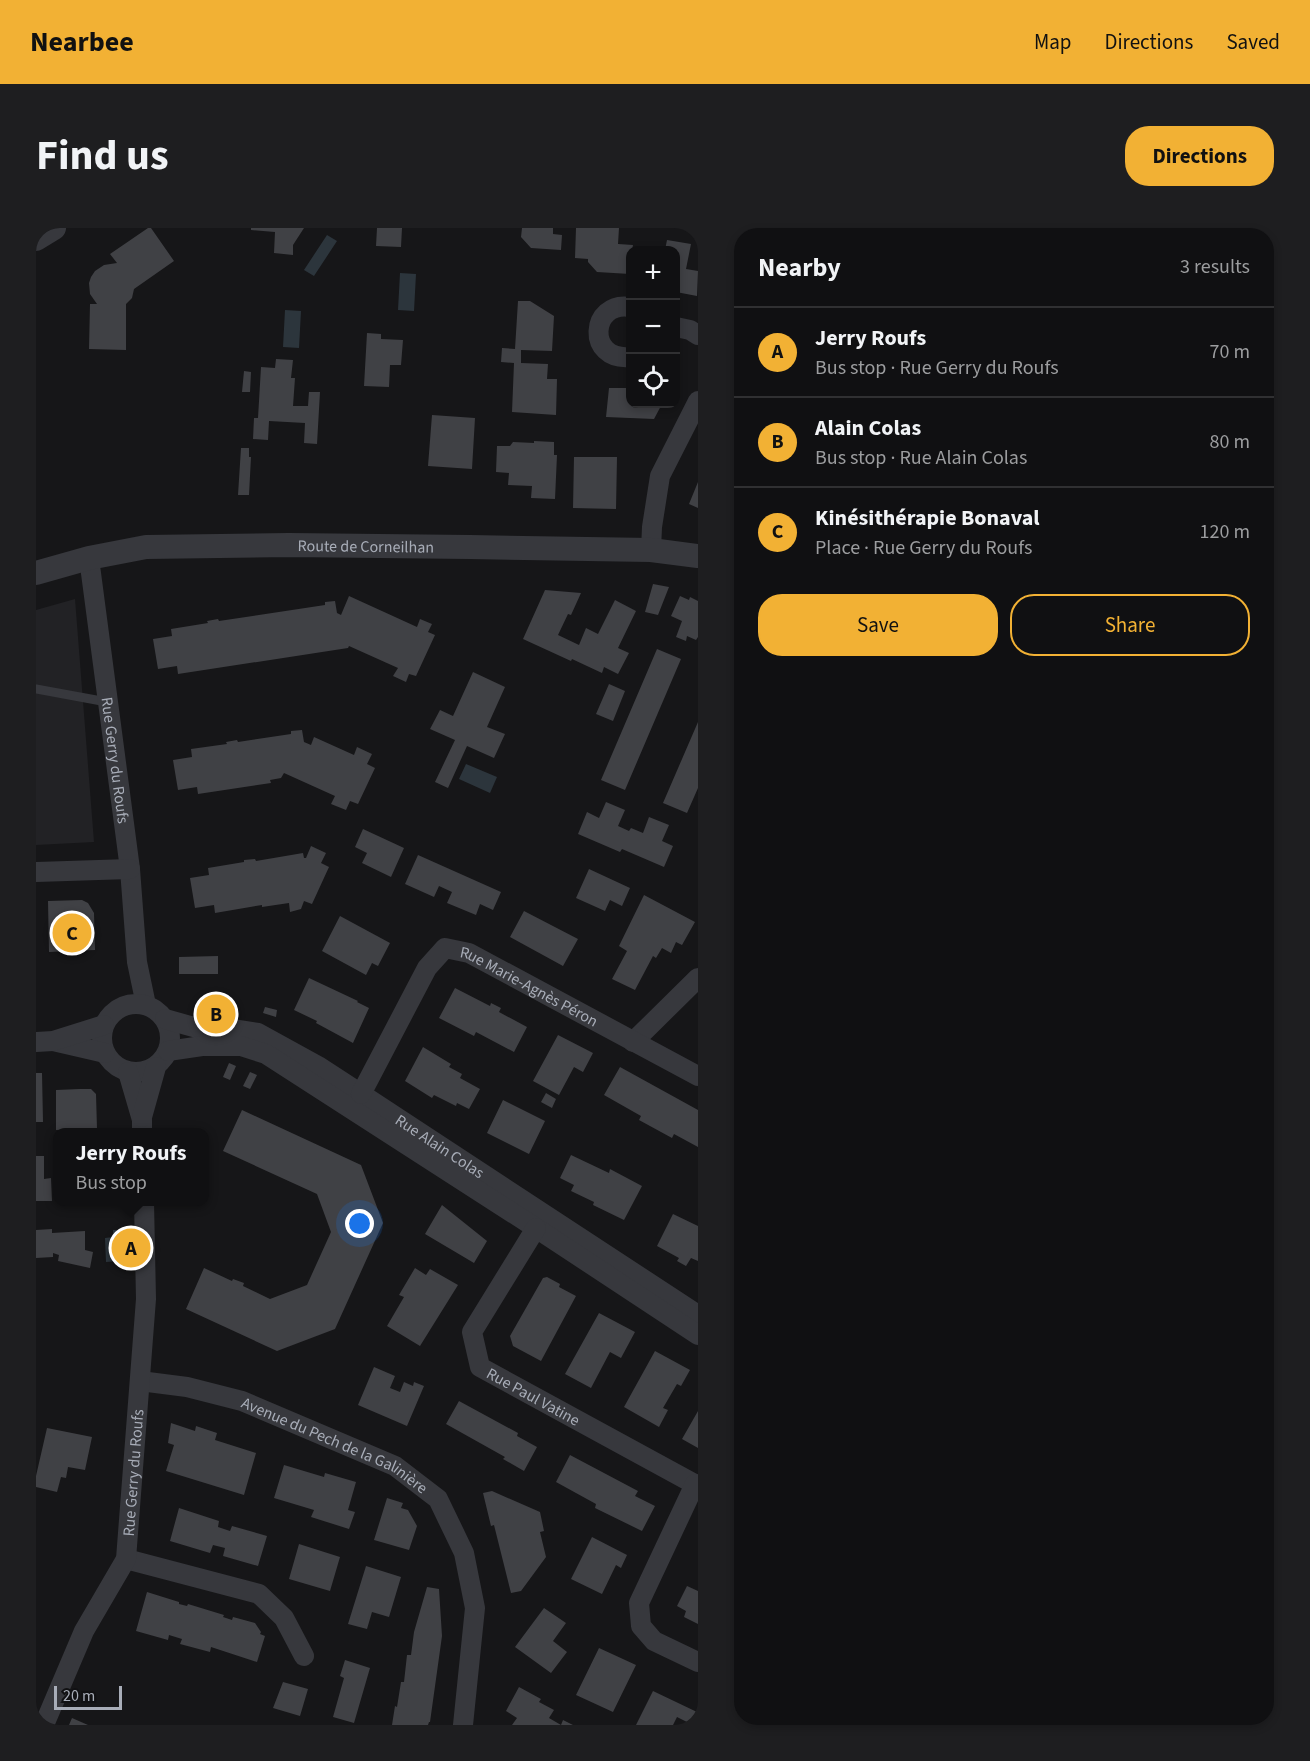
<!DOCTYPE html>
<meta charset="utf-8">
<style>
:root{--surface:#101012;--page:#1e1e20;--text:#f1f3f6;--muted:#9c9d9f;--line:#303032;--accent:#f2b134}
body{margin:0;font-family:"Source Sans 3",sans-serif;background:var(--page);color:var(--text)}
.controls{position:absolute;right:18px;top:18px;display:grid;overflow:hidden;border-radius:12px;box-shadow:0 3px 9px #0003}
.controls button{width:54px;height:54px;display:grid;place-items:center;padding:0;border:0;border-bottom:2px solid var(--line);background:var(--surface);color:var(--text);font:30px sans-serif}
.scale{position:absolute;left:18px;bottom:15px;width:68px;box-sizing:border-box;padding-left:6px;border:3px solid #a8adb8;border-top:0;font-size:16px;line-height:21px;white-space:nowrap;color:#a8adb8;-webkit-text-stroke:4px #111113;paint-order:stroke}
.you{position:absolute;left:324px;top:996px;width:21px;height:21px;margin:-15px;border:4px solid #fff;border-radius:50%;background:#1a73e8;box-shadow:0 0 0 9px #1a73e833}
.badge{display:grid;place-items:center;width:39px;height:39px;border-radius:50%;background:var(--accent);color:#111;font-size:20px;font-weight:700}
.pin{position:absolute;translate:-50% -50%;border:3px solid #fff;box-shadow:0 2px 6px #0006}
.popup{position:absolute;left:17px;top:900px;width:156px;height:78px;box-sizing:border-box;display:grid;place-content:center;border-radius:12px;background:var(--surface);filter:drop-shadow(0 2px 4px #0005);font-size:20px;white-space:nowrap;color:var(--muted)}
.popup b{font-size:22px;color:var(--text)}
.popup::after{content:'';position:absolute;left:50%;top:100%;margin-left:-12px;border:12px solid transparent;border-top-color:var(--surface)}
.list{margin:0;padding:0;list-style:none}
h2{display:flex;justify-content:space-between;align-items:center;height:78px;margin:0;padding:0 24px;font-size:26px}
h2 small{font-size:20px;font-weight:400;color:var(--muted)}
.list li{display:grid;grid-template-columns:39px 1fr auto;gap:18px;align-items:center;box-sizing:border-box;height:90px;padding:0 24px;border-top:2px solid var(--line)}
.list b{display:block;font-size:22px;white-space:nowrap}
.list p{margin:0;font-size:20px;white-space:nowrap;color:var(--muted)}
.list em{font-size:20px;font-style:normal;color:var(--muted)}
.actions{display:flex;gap:12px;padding:18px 24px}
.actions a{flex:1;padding:14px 0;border:2px solid var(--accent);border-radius:24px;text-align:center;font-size:21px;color:var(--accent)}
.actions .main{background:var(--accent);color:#111}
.icon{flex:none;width:33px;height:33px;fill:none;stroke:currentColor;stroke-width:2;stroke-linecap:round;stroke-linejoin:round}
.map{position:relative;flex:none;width:662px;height:1497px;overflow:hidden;border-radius:24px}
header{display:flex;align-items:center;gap:36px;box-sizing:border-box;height:84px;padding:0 30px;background:var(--accent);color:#111}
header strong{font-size:28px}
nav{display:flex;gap:33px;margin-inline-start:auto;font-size:21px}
.intro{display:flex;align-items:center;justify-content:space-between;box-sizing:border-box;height:144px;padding:0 36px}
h1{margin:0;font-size:42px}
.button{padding:15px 27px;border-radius:24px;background:var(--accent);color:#111;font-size:21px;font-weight:700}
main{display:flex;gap:36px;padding:0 36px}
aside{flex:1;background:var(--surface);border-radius:24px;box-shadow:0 3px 9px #0003}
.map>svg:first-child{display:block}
.built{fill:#222225}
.water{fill:#2c353c}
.building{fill:#404145}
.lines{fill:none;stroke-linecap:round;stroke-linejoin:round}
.service{stroke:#37383d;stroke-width:9}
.minor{stroke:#37383d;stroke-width:20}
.tertiary{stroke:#37383d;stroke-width:24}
.labels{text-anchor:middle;stroke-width:5;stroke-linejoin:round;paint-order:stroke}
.street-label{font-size:16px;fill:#a8adb8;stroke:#111113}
</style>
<header>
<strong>Nearbee</strong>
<nav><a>Map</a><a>Directions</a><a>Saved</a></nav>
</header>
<div class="intro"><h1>Find us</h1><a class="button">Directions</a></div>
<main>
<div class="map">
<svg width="662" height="1497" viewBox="0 0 662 1497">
<rect width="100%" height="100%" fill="#161618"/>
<path class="built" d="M39 371 58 614 0 617V382Z"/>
<path class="water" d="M291 7 301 13 278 48 268 42Z
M364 45 380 46 378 83 362 82Z
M249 82 265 83 263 120 247 119Z
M430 536 461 549 454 565 423 551Z
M77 1002H83L84 1033 70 1034 69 1010 77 1009Z"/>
<path class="building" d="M112 0H115L138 33 98 61 96 70 90 76V122L53 121 54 76H61L54 66 53 55 55 49 59 43 68 37 81 35 74 26Z
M215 0H268L257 17V27L238 25 239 4 215 2Z
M341 0H366L365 19 340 18Z
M486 0H517V6L526 7 525 22 495 20 485 9Z
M540 0H583L582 16 597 17 596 22H594V46L561 44 552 34V31L539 30Z
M631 12 655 16 650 41 662 43 661 68 640 64V49L642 39H640V22H629Z
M482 73H494L518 88 516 123 485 122V135L512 136 511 151H521L520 187 476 184 478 135 465 134 466 120 479 121Z
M331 105 345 106V111L367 112 365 137H354L353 159 328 158Z
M240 131 257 132 255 150H259L257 178H272L273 164H284L281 216 268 215 269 195 233 193 232 212 217 211 218 190H222L225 139 239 140Z
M208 143 215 144 214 164H206Z
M573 160H594V176H626L618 191 570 189Z
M396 187 439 190 436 241 392 238Z
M498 213 518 214V227H521L519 271 495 270 496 258 472 257 473 245 460 244 461 218H474L477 214 498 215Z
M205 220H213V229H215L213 267H202Z
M538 229H581L580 281 537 280Z
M662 254V280L653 276Z
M617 356 633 359 622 387 609 384Z
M509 362 545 365 535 387 532 386 522 407 543 417 550 400 562 406 579 372 600 383 582 420 593 425 582 446 568 439 566 445 536 431 535 433 487 411Z
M313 368 381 399 384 391 396 396 392 404 399 407 380 448 373 446 370 454 357 448 362 440 313 418 312 420 142 446 141 438 122 441 117 411 136 408 135 401 172 395 171 393 182 391 183 393 289 377V374L299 373 301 385 305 387Z
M644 368 653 372 654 369 662 373V409L660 412 651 408 650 413 640 409 646 393 635 388Z
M621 421 645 431 589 562 565 552Z
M437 444 469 459 451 499 469 506 458 530 431 518 412 560 399 554 419 512 394 501 404 482 417 488Z
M573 456 589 463 577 493 560 486Z
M662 494V560L651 585 627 575Z
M266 502 268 514 275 517 278 509 318 527 321 519 336 526 331 536 339 540 322 576 314 573 310 582 295 576 299 568 248 545 245 550 234 552 235 555 162 566 161 559 142 562 137 532 156 529 155 521 191 516 190 514 201 512 202 514 255 506V503Z
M570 574 589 582 582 598 593 603 595 600 607 605 613 589 633 597 626 613 637 618 628 639 586 621 584 624 542 606 551 584 563 590Z
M327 601 368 620 355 649 326 635 331 625 319 619Z
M275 618 290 625 285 635 293 639 276 676 268 673 265 681 254 684 253 675 226 679V677L179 685 178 677 159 680 154 650 173 647 172 640 208 634V632L219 631 220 633 267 625 268 630H270Z
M382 627 465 664 457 682 444 676 440 687 411 675 416 664 403 658 398 669 369 656Z
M553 641 594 660 586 678 574 672 569 683 540 670Z
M608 667 659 694 646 717 640 714 635 725 626 720 620 730 617 728 599 762 576 751 591 723 583 718Z
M46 672 52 675 58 685 59 722 13 724 12 673Z
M488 683 542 711 527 738 474 709Z
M304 688 354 715 342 738 336 735 330 747 286 723Z
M182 728V746H143V729Z
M273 750 322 773 321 774 333 780 317 815 280 795 281 793 258 782Z
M419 760 454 778 455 775 465 780 463 784 491 799 478 824 440 804 438 808 403 790Z
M229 779 241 782 240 789 227 785Z
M522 807 557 825 547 844 538 839 523 867 497 853Z
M387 819 415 836 413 839 426 846 424 850 444 861 433 881 421 875 420 878 398 867 396 870 369 853Z
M193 835 200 838 194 852 187 849Z
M584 839 662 882V919L638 906 636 910 603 892 605 888 568 867Z
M214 844 221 847 214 861 207 858Z
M0 845H6L7 894H0Z
M44 861H55L60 866 61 901 20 902V862Z
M510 865 520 871 516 880 505 874Z
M467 872 509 893 493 926 451 905Z
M206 882 325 937 347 995 299 1101 241 1123 150 1081 168 1040 196 1053 197 1051 208 1055 207 1058 234 1071 271 1057 295 1004 281 966 187 923Z
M535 927 573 945 574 941 606 958 588 992 557 977 558 974 535 963 538 957 524 950Z
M0 928H8V951L15 950 16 973H0Z
M406 977 451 1013 438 1035 389 1006Z
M637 986 662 998V1033L655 1030 650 1038 641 1033 643 1030 621 1018Z
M16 1001V1005L49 1003V1022L57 1024 54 1040 22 1033 23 1027 17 1025V1029L0 1030V1002Z
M379 1040 390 1047 394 1041 422 1057 384 1118 351 1098 368 1069 363 1067Z
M511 1049 524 1056 523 1059 540 1068 505 1133 477 1118 474 1108 507 1050Z
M563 1085 599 1104 585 1130 574 1124 555 1160 529 1146Z
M619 1123 654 1142 645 1158 641 1156 627 1180 632 1182 623 1199 588 1179Z
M338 1139 359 1148 354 1160 364 1164 368 1154 377 1158 378 1154 388 1158 371 1198 322 1177Z
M423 1173 482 1205 481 1208 501 1219 488 1243 467 1231 469 1229 410 1196Z
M662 1183V1220L646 1211Z
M135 1195 159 1203 160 1198 181 1205 179 1212 220 1225 208 1267 130 1243 138 1217 132 1215Z
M11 1200 56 1209 49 1242 32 1239 30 1250 25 1249 21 1264 0 1259V1248Z
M534 1227 602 1263 599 1268 619 1278 606 1303 559 1280 560 1276 520 1254Z
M248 1237 288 1249 289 1245 320 1254 312 1282 319 1284 313 1301 275 1289 278 1282 238 1270Z
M456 1263 504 1284 508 1303 504 1304 510 1329 485 1363 475 1365 458 1297 455 1298 447 1265Z
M351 1270 367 1275 365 1280 372 1282 381 1298 373 1322 338 1312Z
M143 1280 183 1293 182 1299 194 1303 196 1298 231 1308 222 1338 187 1328 189 1320 177 1317 174 1325 134 1313Z
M556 1309 591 1327 585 1340 580 1337 566 1366 535 1351Z
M263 1316 304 1329 294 1363 253 1351Z
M330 1338 365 1349 353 1389 336 1384 331 1401 312 1396Z
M651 1358 662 1363V1396L648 1389 650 1383 641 1378Z
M391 1359 403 1361 406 1408 394 1494H393L392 1497H356L359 1478 361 1479 365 1454H368L371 1427H375L378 1404Z
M111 1364 143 1374V1376L151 1378 152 1376 188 1387 187 1389 196 1392 197 1389 219 1395 225 1404 224 1406 229 1408 221 1434 175 1419 174 1424 144 1416 146 1411 133 1407 132 1412 100 1403Z
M508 1380 530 1395 517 1413 531 1424 515 1445 479 1419Z
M563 1420 600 1437 577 1484 540 1467Z
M309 1432 334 1440 318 1495 297 1489 308 1450 304 1448Z
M247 1454 272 1461 264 1488 237 1480Z
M483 1459 505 1471 503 1474 518 1482 513 1490 525 1497 527 1492 537 1497H476L481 1490 470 1483Z
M617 1463 661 1484 655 1496 641 1489 637 1497H600Z
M36 1490 52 1497H33Z"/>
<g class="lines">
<path class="service" d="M0 461 71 474"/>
<g class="minor">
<path d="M594 79C554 73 550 133 594 129"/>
<path d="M640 99 654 102 662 107"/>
<path d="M615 322 616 299 624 248 662 173"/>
<path id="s1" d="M53 330 94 641 101 734 110 777"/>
<path d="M0 644 94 641"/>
<circle cx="100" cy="810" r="34"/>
<path id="s2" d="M129 791 165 801H196L222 805 282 838 325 866 662 1087"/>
<path d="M17 813 69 825"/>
<path d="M0 814 17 813 68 797"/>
<path d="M597 814 662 750"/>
<path d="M132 823 166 818H205L230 826 500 1000 662 1107"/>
<path d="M92 844 106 892V904"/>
<path id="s3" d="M325 866 391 740 409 720 433 725 662 848"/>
<path d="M106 889 120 839"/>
<path id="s4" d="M500 1000 436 1104 444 1139 662 1258"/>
<path id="s5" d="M104 1153 151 1159 206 1173 359 1238 402 1271 428 1325 439 1380 427 1497"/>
<path d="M659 1256 603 1375 605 1398 618 1413 662 1434"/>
<path d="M90 1331 223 1366 248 1390 268 1428"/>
<path id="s6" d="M8 1497 48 1403 90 1331 110 1071 108 974"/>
</g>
<g class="tertiary">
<path d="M0 11 18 0"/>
<path id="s7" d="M0 345 53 330 110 319 253 317 434 319 615 322 662 328"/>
</g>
</g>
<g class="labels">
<g class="street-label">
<text dy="6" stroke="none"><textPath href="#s7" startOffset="333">Route de Corneilhan</textPath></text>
<text dy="6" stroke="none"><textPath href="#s1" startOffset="204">Rue Gerry du Roufs</textPath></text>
<text dy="6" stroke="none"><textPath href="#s3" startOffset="262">Rue Marie-Agnès Péron</textPath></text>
<text dy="6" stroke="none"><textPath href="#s2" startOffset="309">Rue Alain Colas</textPath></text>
<text dy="6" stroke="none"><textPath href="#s4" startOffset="219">Rue Paul Vatine</textPath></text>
<text dy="6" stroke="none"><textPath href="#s5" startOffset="207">Avenue du Pech de la Galinière</textPath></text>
<text dy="6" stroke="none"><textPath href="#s6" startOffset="272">Rue Gerry du Roufs</textPath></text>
</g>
</g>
</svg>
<div class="controls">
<button>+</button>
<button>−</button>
<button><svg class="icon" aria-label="locate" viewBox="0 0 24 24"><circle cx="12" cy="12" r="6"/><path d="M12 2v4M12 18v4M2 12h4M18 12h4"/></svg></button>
</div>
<div class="scale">20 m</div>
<div class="you"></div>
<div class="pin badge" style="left:95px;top:1020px">A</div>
<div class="popup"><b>Jerry Roufs</b>Bus stop</div>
<div class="pin badge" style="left:180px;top:786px">B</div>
<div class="pin badge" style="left:36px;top:705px">C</div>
</div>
<aside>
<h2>Nearby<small>3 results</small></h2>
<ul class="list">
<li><span class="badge">A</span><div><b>Jerry Roufs</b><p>Bus stop · Rue Gerry du Roufs</p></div><em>70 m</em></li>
<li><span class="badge">B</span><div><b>Alain Colas</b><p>Bus stop · Rue Alain Colas</p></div><em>80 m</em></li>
<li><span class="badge">C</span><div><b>Kinésithérapie Bonaval</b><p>Place · Rue Gerry du Roufs</p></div><em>120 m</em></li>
</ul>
<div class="actions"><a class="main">Save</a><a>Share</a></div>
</aside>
</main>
